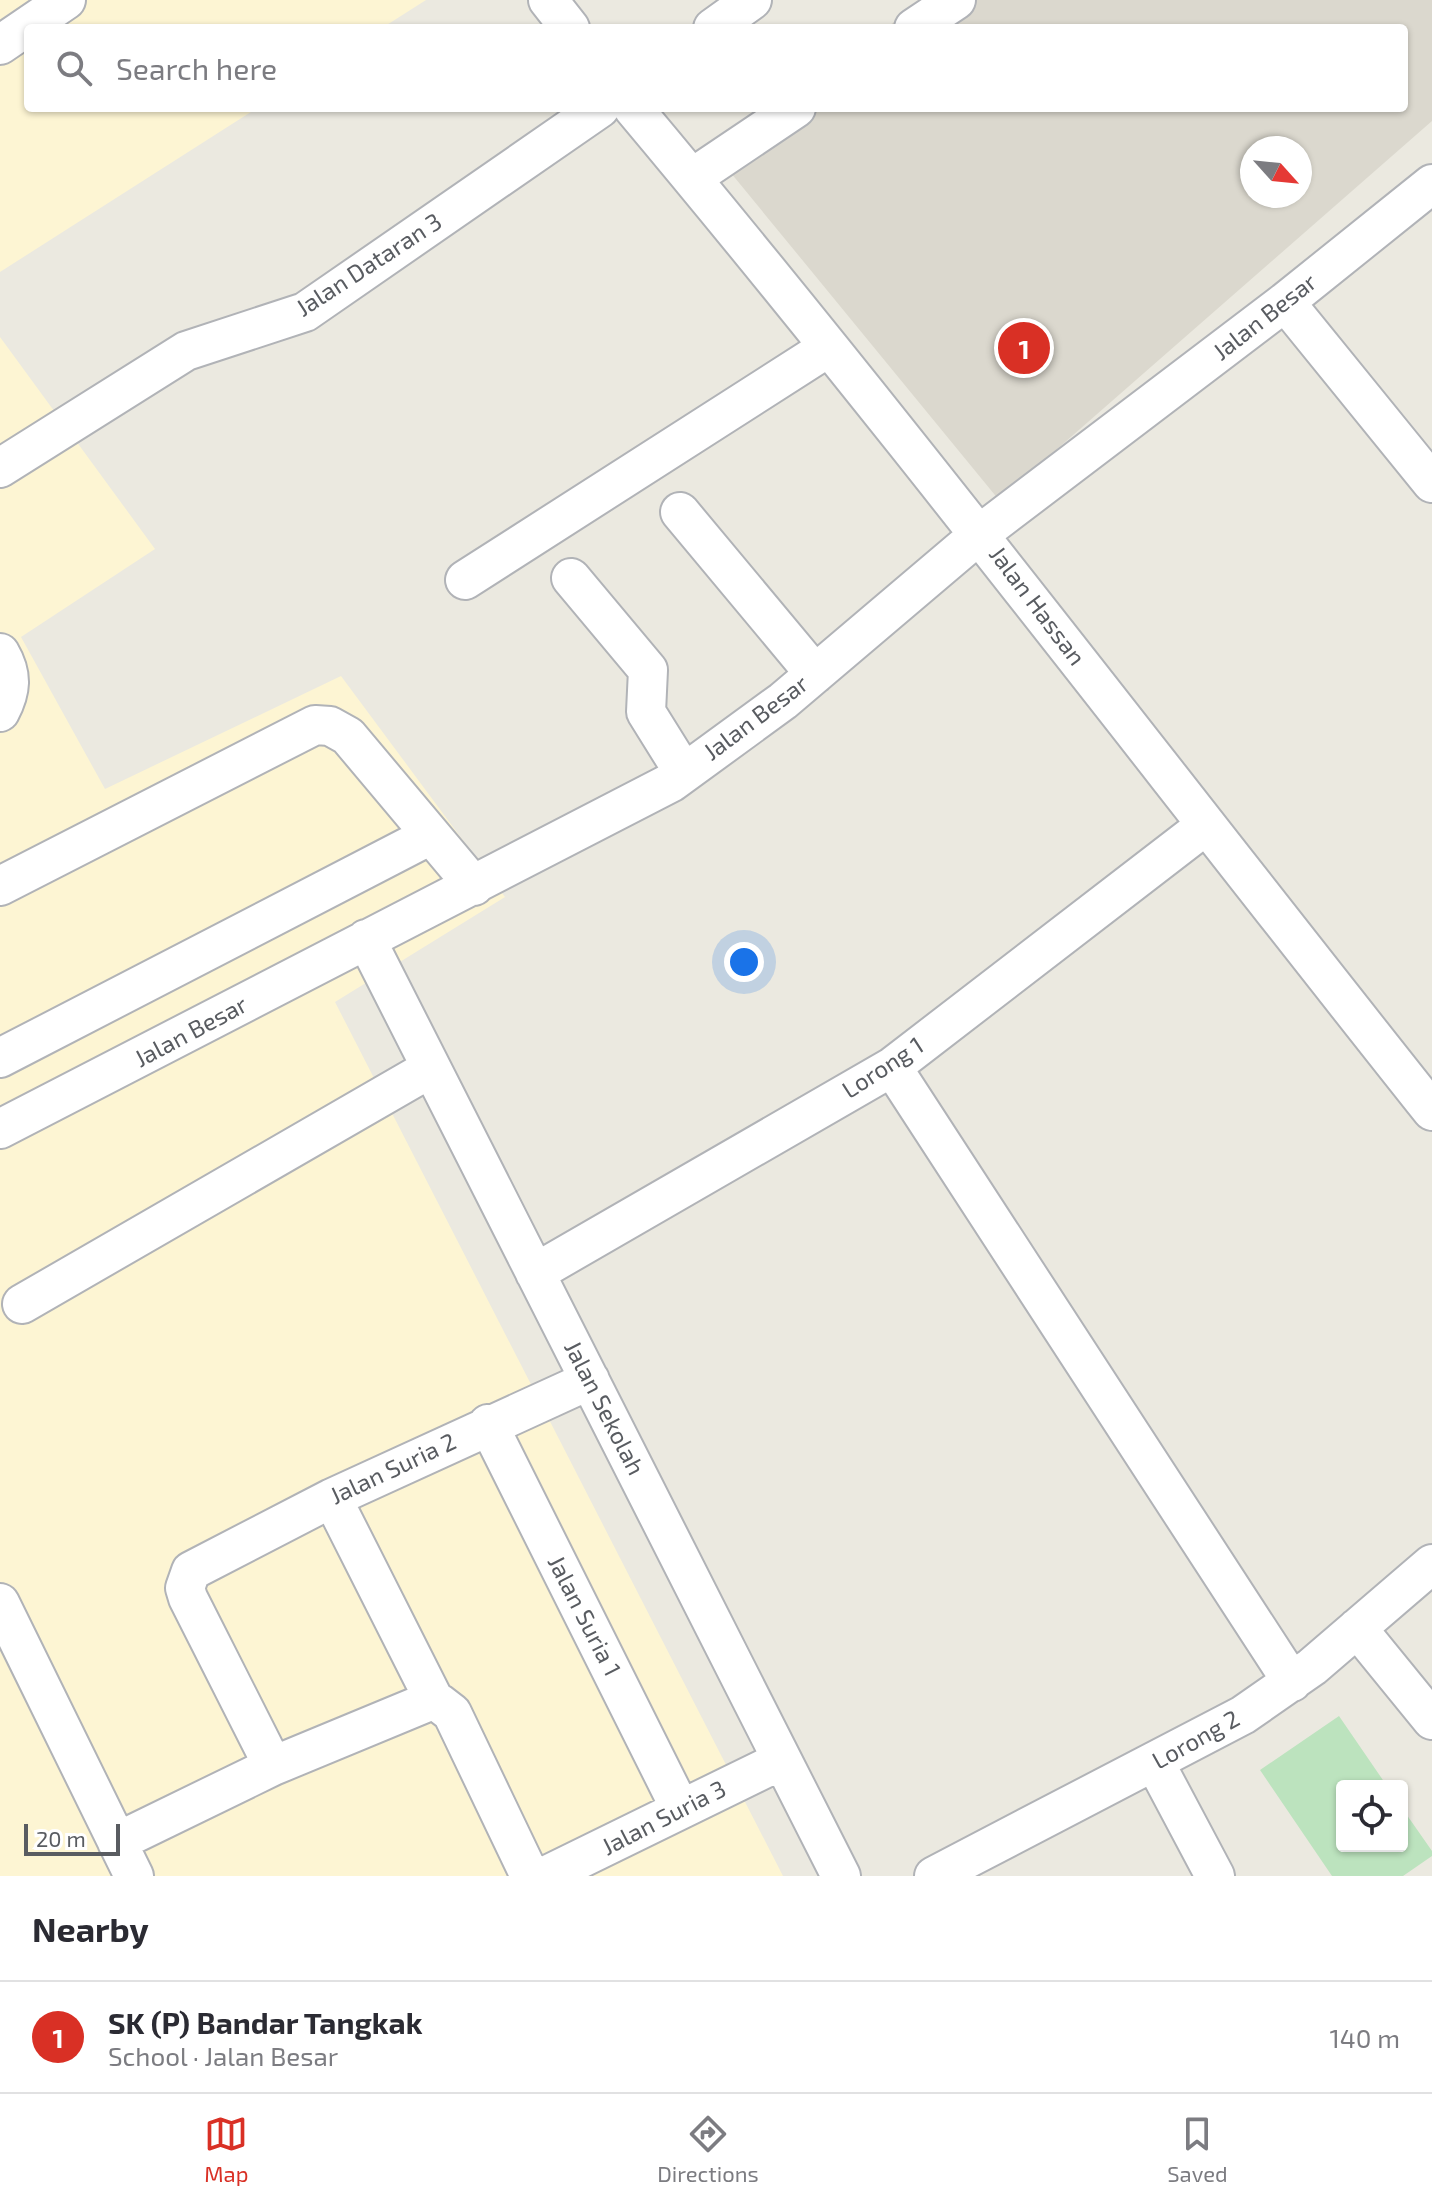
<!DOCTYPE html>
<meta charset="utf-8">
<style>
:root{--surface:#fff;--page:#f2f2f3;--text:#2b2b33;--muted:#7c7c81;--line:#e1e1e2;--accent:#d93025}
body{margin:0;font-family:"Exo 2",sans-serif;background:var(--page);color:var(--text)}
.controls{position:absolute;right:24px;bottom:24px;display:grid;overflow:hidden;border-radius:8px;box-shadow:0 2px 6px #0004}
.controls button{width:72px;height:72px;display:grid;place-items:center;padding:0;border:0;border-bottom:2px solid var(--line);background:var(--surface);color:var(--text);font:40px sans-serif}
.compass{position:absolute;left:1240px;top:136px;width:72px;height:72px;border-radius:50%;background:var(--surface);box-shadow:0 2px 6px #0004;rotate:117deg}
.scale{position:absolute;left:24px;bottom:20px;width:96px;box-sizing:border-box;padding-left:8px;border:4px solid #595c61;border-top:0;font-size:22px;line-height:28px;white-space:nowrap;color:#595c61;-webkit-text-stroke:6px #fff;paint-order:stroke}
.you{position:absolute;left:744px;top:962px;width:28px;height:28px;margin:-20px;border:6px solid #fff;border-radius:50%;background:#1a73e8;box-shadow:0 0 0 12px #1a73e833}
.badge{display:grid;place-items:center;width:52px;height:52px;border-radius:50%;background:var(--accent);color:#fff;font-size:26px;font-weight:700}
.pin{position:absolute;translate:-50% -50%;border:4px solid #fff;box-shadow:0 2px 8px #0006}
.list{margin:0;padding:0;list-style:none}
h2{display:flex;justify-content:space-between;align-items:center;height:104px;margin:0;padding:0 32px;font-size:34px}
h2 small{font-size:26px;font-weight:400;color:var(--muted)}
.list li{display:grid;grid-template-columns:52px 1fr auto;gap:24px;align-items:center;box-sizing:border-box;height:112px;padding:0 32px;border-top:2px solid var(--line)}
.list b{display:block;font-size:30px;white-space:nowrap}
.list p{margin:0;font-size:26px;white-space:nowrap;color:var(--muted)}
.list em{font-size:26px;font-style:normal;color:var(--muted)}
.icon{flex:none;width:44px;height:44px;fill:none;stroke:currentColor;stroke-width:2;stroke-linecap:round;stroke-linejoin:round}
.map{position:relative;flex:none;width:1432px;height:1876px;overflow:hidden}
.search{position:absolute;background:var(--surface);box-shadow:0 2px 6px #0004;left:24px;right:24px;top:24px;height:88px;display:flex;align-items:center;gap:20px;box-sizing:border-box;padding:0 28px;border-radius:8px;color:var(--muted);font-size:30px}
.sheet{height:216px;background:var(--surface)}
nav{display:flex;justify-content:space-around;align-items:center;box-sizing:border-box;height:112px;border-top:2px solid var(--line);background:var(--surface);font-size:22px;color:var(--muted)}
nav a{display:grid;justify-items:center;gap:4px}
nav .on{color:var(--accent)}
.map>svg:first-child{display:block}
.commercial{fill:#fdf5d3}
.education{fill:#dbd8ce;fill-rule:evenodd}
.green{fill:#bce3be}
.lines{fill:none;stroke-linecap:round;stroke-linejoin:round}
.minor-casing{stroke:#b1b3b7;stroke-width:42}
.minor{stroke:#fff;stroke-width:38}
.labels{text-anchor:middle;stroke-width:6;stroke-linejoin:round;paint-order:stroke}
.street-label{font-size:24px;fill:#595c61;stroke:#fff}
</style>
<div class="map">
<svg width="1432" height="1876" viewBox="0 0 1432 1876">
<rect width="100%" height="100%" fill="#ebe9e0"/>
<path class="commercial" d="M0 0H426L382 28H28V108H257L0 272Z
M0 337 155 549 21 637 105 789 341 676 505 897 335 1002 783 1876H0Z"/>
<path class="education" d="M923 0H1432V121L999 500 717 156 780 108H1404V28H886ZM1252 148H1300V196H1252Z"/>
<path class="green" d="M1339 1716 1387 1786H1342V1846H1402V1808L1432 1851V1856L1403 1876H1332L1260 1770Z"/>
<g class="lines">
<defs>
<path id="minor" d="M548 0 570 28
M713 28 752 0
M914 28 956 0
M0 45 66 0
M633 108C908 436 1166 777 1432 1111
M692 178 796 108
M1285 302 1432 483
M0 468 186 351 305 312 600 108
M680 512 815 674
M571 578 648 670 646 712 684 773
M465 580 829 347
M0 653C13 675 11 691 0 712
M0 886 315 725 330 726 348 736 474 886
M366 939 841 1876
M0 1058 429 836
M892 1067 1292 1682
M0 1129 672 782 783 701 981 533 1285 302 1432 184
M535 1273 892 1067 1205 826
M22 1304 431 1068
M488 1424 680 1808
M332 1498 435 1702
M0 1603 134 1876
M1357 1628 1432 1720
M1155 1763 1215 1876
M273 1766 188 1598 185 1588 191 1571 332 1498 590 1380
M117 1842 273 1766 430 1701 439 1703 452 1713 530 1876
M545 1876 782 1760
M934 1876 1243 1715 1312 1667 1432 1564"/>
</defs>
<use href="#minor" class="minor-casing"/>
<use href="#minor" class="minor"/>
</g>
<g class="labels">
<g class="street-label">
<text transform="translate(369 265) rotate(-33)" y="8">Jalan Dataran 3</text>
<text transform="translate(1265 317) rotate(-38)" y="8">Jalan Besar</text>
<text transform="translate(1037 606) rotate(53)" y="8">Jalan Hassan</text>
<text transform="translate(756 718) rotate(-37)" y="8">Jalan Besar</text>
<text transform="translate(191 1032) rotate(-28)" y="8">Jalan Besar</text>
<text transform="translate(883 1068) rotate(-33)" y="8">Lorong 1</text>
<text transform="translate(604 1408) rotate(63)" y="8">Jalan Sekolah</text>
<text transform="translate(393 1469) rotate(-25)" y="8">Jalan Suria 2</text>
<text transform="translate(584 1616) rotate(63)" y="8">Jalan Suria 1</text>
<text transform="translate(1196 1740) rotate(-29)" y="8">Lorong 2</text>
<text transform="translate(664 1818) rotate(-27)" y="8">Jalan Suria 3</text>
</g>
</g>
</svg>
<div class="controls">
<button><svg class="icon" aria-label="locate" viewBox="0 0 24 24"><circle cx="12" cy="12" r="6"/><path d="M12 2v4M12 18v4M2 12h4M18 12h4"/></svg></button>
</div>
<svg class="compass" viewBox="-18 -18 36 36"><path d="M0-13l5 13h-10z" fill="#e53935"/><path d="M0 13l5-13h-10z" fill="#7c7c81"/></svg>
<div class="scale">20 m</div>
<div class="you"></div>
<div class="pin badge" style="left:1024px;top:348px">1</div>
<div class="search"><svg class="icon" aria-label="search" viewBox="0 0 24 24"><circle cx="10" cy="10" r="6"/><path d="M15 15l6 6"/></svg>Search here</div>
</div>
<section class="sheet">
<h2>Nearby<small></small></h2>
<ul class="list">
<li><span class="badge">1</span><div><b>SK (P) Bandar Tangkak</b><p>School · Jalan Besar</p></div><em>140 m</em></li>
</ul>
</section>
<nav>
<a class="on"><svg class="icon" aria-label="map" viewBox="0 0 24 24"><path d="M3 6l6-2 6 2 6-2v14l-6 2-6-2-6 2zM9 4v14M15 6v14"/></svg>Map</a>
<a><svg class="icon" aria-label="directions" viewBox="0 0 24 24"><path d="M12 3l9 9-9 9-9-9zM9 14v-3h6M13 9l2 2-2 2"/></svg>Directions</a>
<a><svg class="icon" aria-label="saved" viewBox="0 0 24 24"><path d="M7 4h10v16l-5-4-5 4z"/></svg>Saved</a>
</nav>
